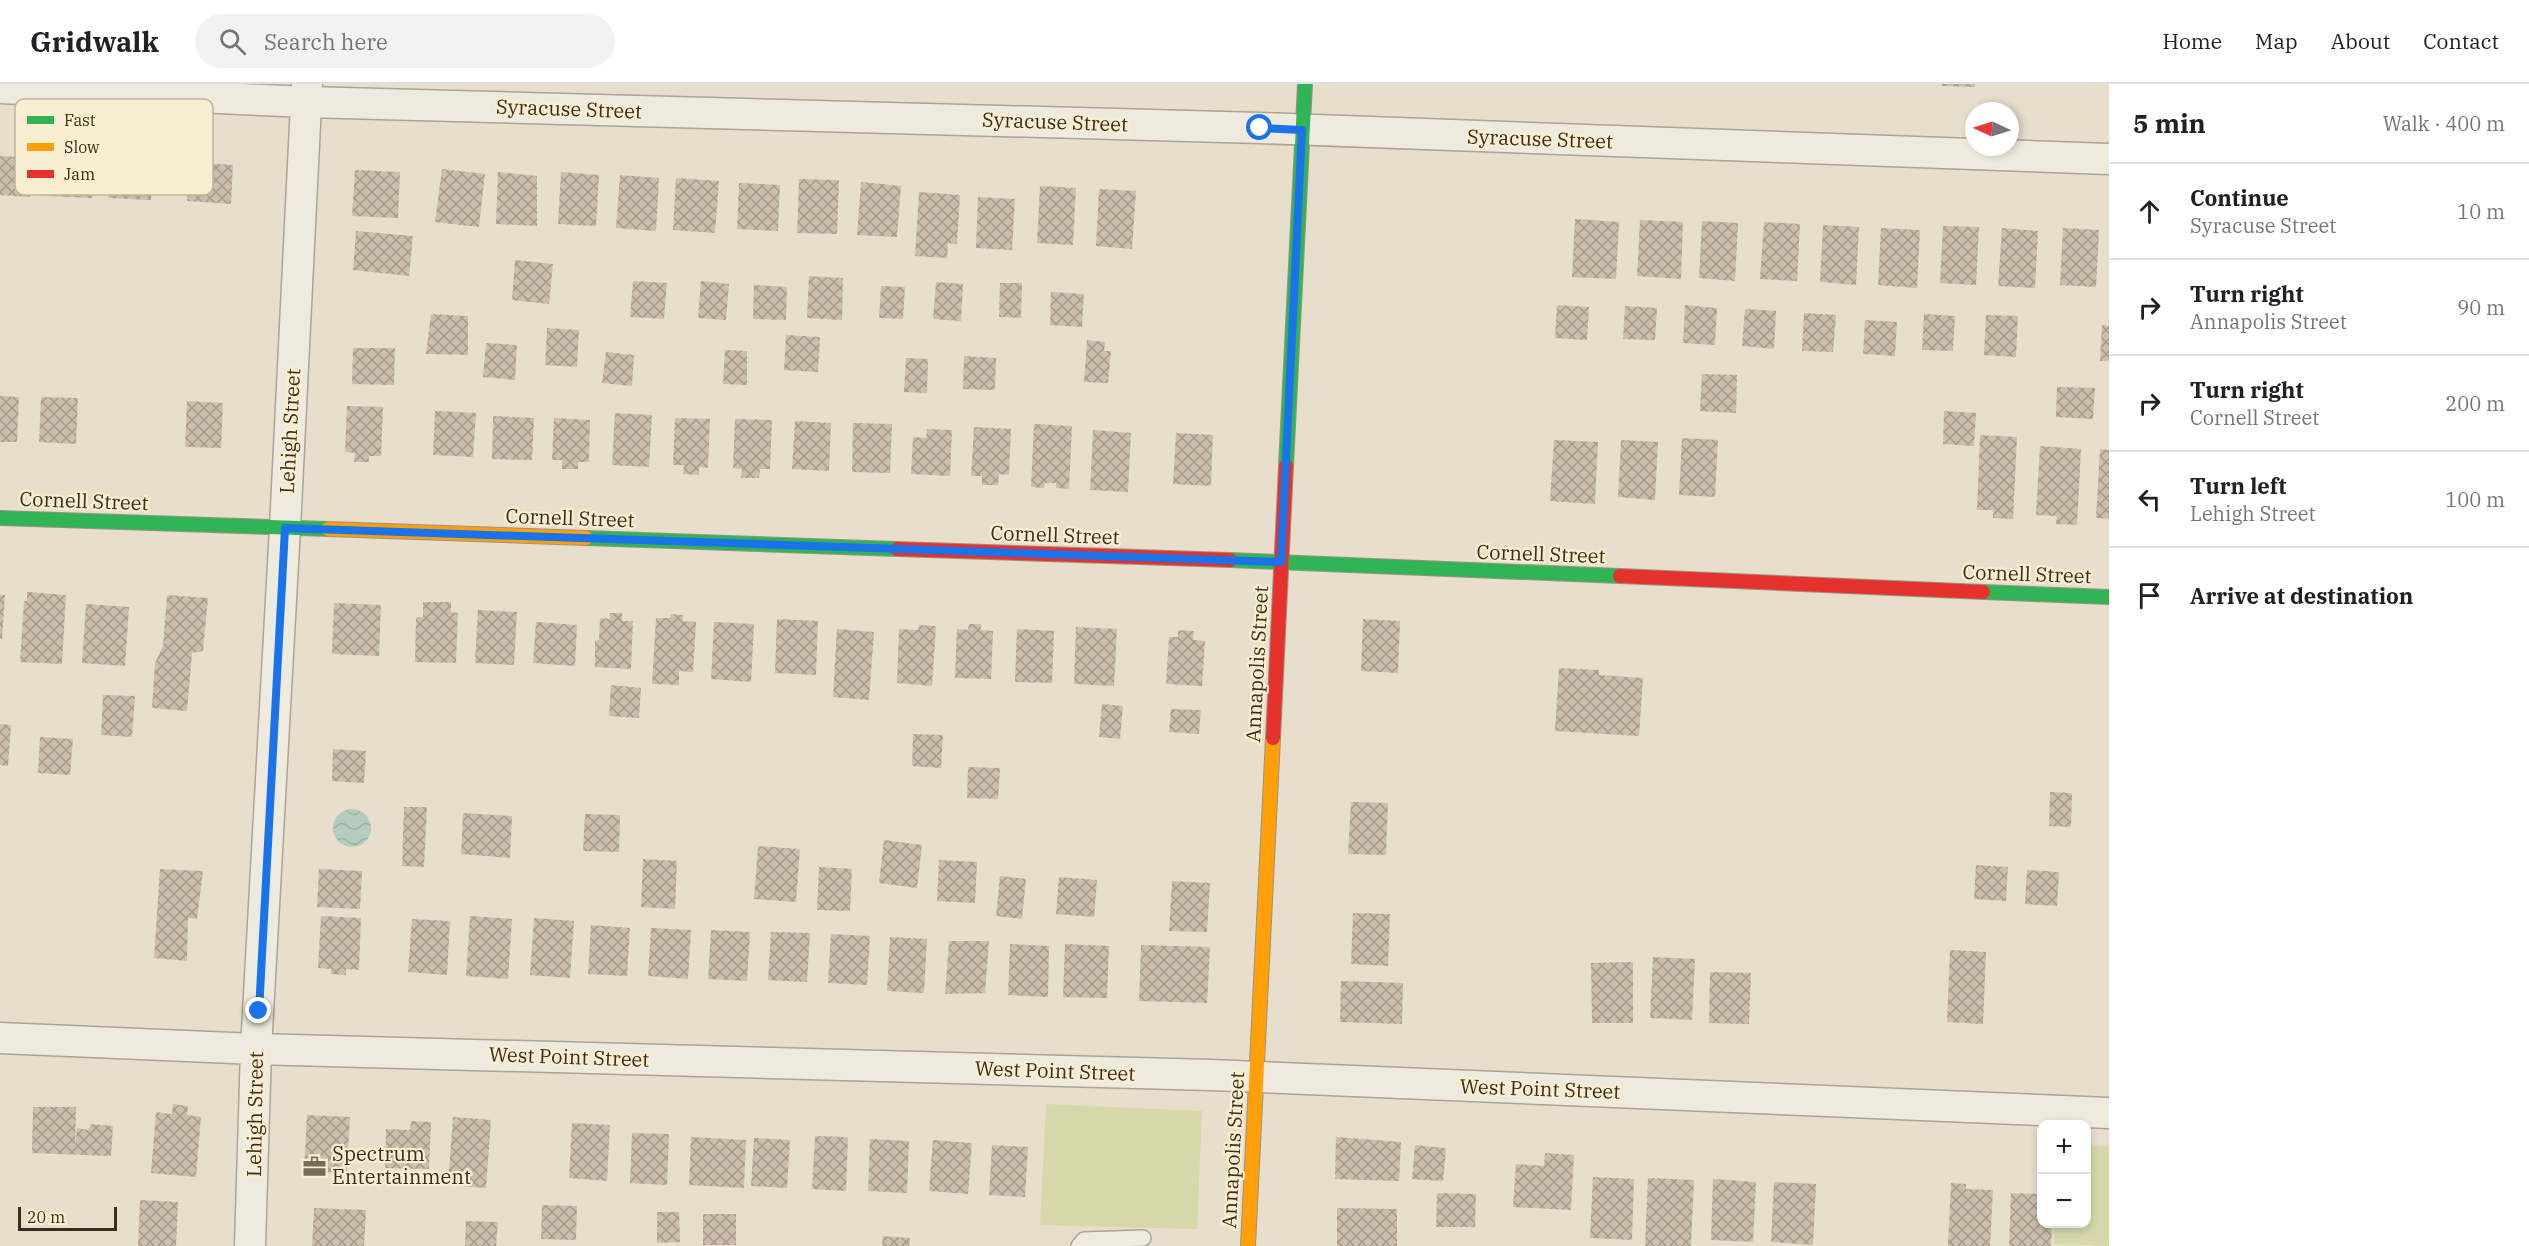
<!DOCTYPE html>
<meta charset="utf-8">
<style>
:root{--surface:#fff;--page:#f2f2f2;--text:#202124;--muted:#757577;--line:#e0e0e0}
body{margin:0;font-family:"IBM Plex Serif",serif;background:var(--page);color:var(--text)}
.controls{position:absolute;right:18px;bottom:18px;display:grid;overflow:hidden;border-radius:12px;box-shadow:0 3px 9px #0003}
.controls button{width:54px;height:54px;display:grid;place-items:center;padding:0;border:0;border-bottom:2px solid var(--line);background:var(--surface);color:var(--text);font:30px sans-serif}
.compass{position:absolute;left:1965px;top:18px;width:54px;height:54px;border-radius:50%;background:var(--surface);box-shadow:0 3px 9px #0003;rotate:274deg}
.scale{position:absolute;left:18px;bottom:15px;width:99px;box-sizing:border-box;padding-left:6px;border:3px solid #3c2c1c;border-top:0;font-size:16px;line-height:21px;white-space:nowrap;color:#3c2c1c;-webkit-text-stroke:4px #f9efd0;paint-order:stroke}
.stop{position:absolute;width:18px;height:18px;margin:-14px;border:4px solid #1a73e8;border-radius:50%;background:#fff}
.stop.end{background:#1a73e8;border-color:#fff;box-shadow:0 2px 6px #0008}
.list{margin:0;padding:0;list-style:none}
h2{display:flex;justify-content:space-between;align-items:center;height:78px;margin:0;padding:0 24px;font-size:26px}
h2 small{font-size:20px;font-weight:400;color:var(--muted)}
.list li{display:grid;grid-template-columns:39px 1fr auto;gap:18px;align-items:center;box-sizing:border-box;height:96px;padding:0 24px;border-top:2px solid var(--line)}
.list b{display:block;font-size:22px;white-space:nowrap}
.list p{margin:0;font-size:20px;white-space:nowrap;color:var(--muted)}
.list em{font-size:20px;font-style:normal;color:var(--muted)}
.icon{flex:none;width:33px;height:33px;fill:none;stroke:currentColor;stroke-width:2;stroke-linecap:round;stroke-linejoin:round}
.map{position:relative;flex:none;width:2109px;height:1162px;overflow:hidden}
header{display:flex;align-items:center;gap:36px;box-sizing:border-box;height:84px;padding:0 30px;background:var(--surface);border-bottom:2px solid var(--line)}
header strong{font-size:28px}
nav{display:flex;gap:33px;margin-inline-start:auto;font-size:21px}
.search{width:420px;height:54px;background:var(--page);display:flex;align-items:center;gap:15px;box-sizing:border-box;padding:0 21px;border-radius:33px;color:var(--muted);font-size:22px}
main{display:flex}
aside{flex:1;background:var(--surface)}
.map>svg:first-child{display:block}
.green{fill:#d6d8ac}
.water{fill:url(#water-waves)}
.building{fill:url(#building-cross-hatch)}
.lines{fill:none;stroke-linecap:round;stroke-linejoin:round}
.lane-casing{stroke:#aca495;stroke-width:18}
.street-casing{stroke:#aca495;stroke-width:33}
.fast-casing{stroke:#9b9385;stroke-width:16}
.slow-casing{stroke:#9b9385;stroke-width:16}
.jam-casing{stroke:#9b9385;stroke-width:16}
.lane{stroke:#eeeade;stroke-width:15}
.street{stroke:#eeeade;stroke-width:30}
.fast{stroke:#30b455;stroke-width:14}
.slow{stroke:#ff9f0a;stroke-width:14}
.jam{stroke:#e5322d;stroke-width:14}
.route{stroke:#1a73e8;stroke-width:8}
.labels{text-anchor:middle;stroke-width:4.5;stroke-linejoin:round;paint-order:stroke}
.street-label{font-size:20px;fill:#3c2c1c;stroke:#f9efd0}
.poi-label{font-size:20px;fill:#3c2c1c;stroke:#f9efd0;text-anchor:start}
.key{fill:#f9efd0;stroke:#c0b49a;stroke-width:1.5}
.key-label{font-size:16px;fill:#3c2c1c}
</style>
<header>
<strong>Gridwalk</strong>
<div class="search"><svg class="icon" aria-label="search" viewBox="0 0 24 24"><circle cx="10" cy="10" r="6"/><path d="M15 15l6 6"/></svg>Search here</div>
<nav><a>Home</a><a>Map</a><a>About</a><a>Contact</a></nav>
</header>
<main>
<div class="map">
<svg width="2109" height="1162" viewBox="0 0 2109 1162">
<defs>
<pattern id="water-waves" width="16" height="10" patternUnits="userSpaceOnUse" patternTransform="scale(1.5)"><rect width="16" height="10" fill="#b7ccc0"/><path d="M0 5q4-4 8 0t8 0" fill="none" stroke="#9eafa4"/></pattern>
<pattern id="building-cross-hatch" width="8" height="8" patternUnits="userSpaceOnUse" patternTransform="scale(1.5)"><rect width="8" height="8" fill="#ccbdac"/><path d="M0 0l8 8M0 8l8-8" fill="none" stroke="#a79a8b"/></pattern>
</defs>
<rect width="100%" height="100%" fill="#e7dfcb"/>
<path class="green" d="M1046 1020 1202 1027 1197 1145 1040 1141Z
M2087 1061 2109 1062V1162L2054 1160 2055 1140H2086Z"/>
<path class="water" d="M333 744a19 19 0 1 1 38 0a19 19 0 1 1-38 0Z"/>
<path class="building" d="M1942 0H1975V3L1942 2Z
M0 72 33 74 30 113 0 111Z
M50 73 94 76 92 114 47 112Z
M110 75 154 77 151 116 108 114Z
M190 78 233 81 231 120 187 117Z
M442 85 485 90 479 143 435 138Z
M355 86 400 88 398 134 352 132Z
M498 88 537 92V142L496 140Z
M561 88 599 91 596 142 558 140Z
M620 91 659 94 656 147 616 144Z
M676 94 719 97 715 149 673 146Z
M799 95 839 96 837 150 797 149Z
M861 98 901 102 897 153 857 151Z
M739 99 780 101 778 147 737 145Z
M1040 102 1076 104 1073 161 1037 159Z
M1099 105 1136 107 1132 165 1096 162Z
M919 108 960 111 957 160 948 159 947 174 915 172Z
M978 113 1015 115 1012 166 976 164Z
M1575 135 1619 138 1616 195 1572 193Z
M1640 136 1683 138 1681 195 1637 192Z
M1702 137 1738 139 1735 197 1699 194Z
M1764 138 1800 140 1797 197 1760 195Z
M1823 141 1859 143 1856 201 1820 198Z
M1943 142 1979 143 1976 201 1940 199Z
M1881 144 1920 146 1917 204 1878 201Z
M2002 144 2038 147 2035 204 1998 202Z
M2063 144 2099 146 2096 203 2060 201Z
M356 147 413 152 409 192 353 186Z
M515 176 553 180 549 220 512 216Z
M809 192 843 194 842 236 807 234Z
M633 197 667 199 664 235 630 233Z
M701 197 729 200 726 236 698 234Z
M936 198 963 200 961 237 933 235Z
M1000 199H1022L1021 234 999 233Z
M754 201 787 203 786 236 753 235Z
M881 202 905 203 903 235 879 234Z
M1051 208 1084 210 1082 243 1050 241Z
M1557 221 1589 223 1587 256 1555 254Z
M1685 221 1717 224 1715 261 1683 259Z
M1625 222 1657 224 1655 256 1623 255Z
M1745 225 1776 227 1774 265 1742 262Z
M1804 229 1836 231 1833 268 1802 267Z
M431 230 468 232V271L426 270Z
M1924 230 1955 232 1953 267 1922 266Z
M1986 231 2018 232 2016 273 1984 271Z
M1865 236 1897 238 1895 272 1863 270Z
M2102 241 2109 242V277H2100Z
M547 244 579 246 577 283 545 281Z
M786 251 820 253 818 288 784 286Z
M1087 256 1105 258 1104 267H1111L1108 299 1084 298Z
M486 259 517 261 515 296 483 293Z
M353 264H395L394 301 352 300Z
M725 266 747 267V301L723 300Z
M606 268 634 271 632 302 602 299Z
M964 272 996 274 995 306 963 305Z
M906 274 928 275 927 309 904 308Z
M1702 290 1737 291 1736 329 1700 327Z
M2057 303 2095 304 2093 335 2056 333Z
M0 312 19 313 17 358H0Z
M41 313 78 314 76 360 39 358Z
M187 317 223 319 221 364 185 363Z
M347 322 383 323 381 372H369V378H354L355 369 345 368Z
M435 327 476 329 473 373 433 371Z
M1944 327 1976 329 1974 362 1943 360Z
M615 329 652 331 649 383 612 381Z
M493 332 534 334 532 376 492 375Z
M554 334 590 336 589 378H578V385H562V376H552Z
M675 334 710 335 708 384 699 383V391L683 390 684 381H673Z
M735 335 772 336 770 385H760L759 394H741L742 385 733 384Z
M795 337 831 339 829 387 792 385Z
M853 339 892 340 890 389 852 388Z
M1034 340 1072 342 1069 405 1056 404V399H1045L1044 404 1031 403Z
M974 343 1011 345 1009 391 999 390 998 401H982V392H971Z
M927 345 952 346 950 392 911 390 913 353 926 354Z
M1093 346 1131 349 1128 408 1090 406Z
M1176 349 1213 351 1211 402 1173 400Z
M1980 351 2017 353 2013 435 1993 434V426H1977Z
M1682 354 1718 356 1715 413 1679 411Z
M1554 356 1598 358 1595 420 1550 417Z
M1621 356 1658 358 1655 416 1618 413Z
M2040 362 2081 365 2077 441 2056 440 2057 432 2036 431Z
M2100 365 2109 366V435L2096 434Z
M27 508 66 511 62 580 20 578 24 517H27Z
M0 511H5L2 555H0Z
M167 511 208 514 203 567 192 569 187 627 152 624 155 579 163 562Z
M423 518H451V528L458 529 456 579 415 578 416 533H423Z
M334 519 381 521 379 572 332 570Z
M86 520 129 523 125 582 82 579Z
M478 526 517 528 514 581 475 579Z
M610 529H622V537H633L631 585 595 583V557L599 556 600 534 610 535Z
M671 530 683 531V537L696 538 693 588 679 587V601L652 600 656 534H670Z
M777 535 818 537 816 591 775 589Z
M1363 535 1400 537 1398 589 1361 587Z
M536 538 577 541 575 582 533 579Z
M714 538 754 540 751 598 711 595Z
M969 540H981V546L993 547 991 595 955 594 957 545 968 546Z
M919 541 936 542 932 602 897 599 899 545 918 546Z
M1076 543 1117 545 1114 602 1074 600Z
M837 545 874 548 869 616 833 613Z
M1017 545 1054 547 1052 599 1015 598Z
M1178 546 1194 547 1193 556 1205 557 1202 602 1166 600 1169 553H1178Z
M1559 584 1599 586V591L1643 594 1639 652 1555 647Z
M611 601 641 604 639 634 609 632Z
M103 611 135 612 132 653 101 651Z
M1102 620 1123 622 1120 655 1099 653Z
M1171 625 1201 626 1199 650 1169 648Z
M0 640 11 641 8 682 0 681Z
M913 650 943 651 941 684 912 682Z
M40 653 73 655 70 691 38 689Z
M333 665 366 667 364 699 332 697Z
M968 683 1000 684 998 715 967 714Z
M2050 708 2072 709 2071 743 2049 742Z
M1351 718 1388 719 1386 771 1348 770Z
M404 723H427L424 783 402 782Z
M463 729 512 732 510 774 461 770Z
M585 730 620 731 619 768 583 767Z
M884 756 922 761 917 804 879 799Z
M758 762 800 765 796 818 754 815Z
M643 775 677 777 675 825 641 823Z
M939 776 977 778 975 819 937 817Z
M1976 781 2008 783 2006 817 1974 815Z
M819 783 852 785 850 827 817 826Z
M160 785 203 787 197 835 188 834 187 877 154 874Z
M319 785 362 787 360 825 317 823Z
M2027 786 2059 788 2057 822 2025 820Z
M1000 792 1026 795 1022 835 996 832Z
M1059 793 1097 796 1094 833 1056 830Z
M1172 797 1210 799 1207 848 1169 847Z
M1353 829 1390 830 1388 882 1351 880Z
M321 832 361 834 359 886 346 885V891L331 890V885L318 884Z
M470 832 512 835 508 895 466 892Z
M534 834 574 837 570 894 530 891Z
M412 835 450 837 447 891 408 888Z
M591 841 630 844 627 892 588 890Z
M651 844 691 846 688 895 648 892Z
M711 846 750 848 747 897 708 895Z
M771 848 810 849 807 898 768 896Z
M831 850 870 852 867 901 828 899Z
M890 853 927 855 924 909 887 907Z
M949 857H989L985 909 945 910Z
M1010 860 1049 862 1048 913 1008 911Z
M1065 860 1109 862 1107 914 1063 913Z
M1141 861 1210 863 1207 919 1139 917Z
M1950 866 1986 868 1983 940 1947 938Z
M1653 873 1695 875 1692 936 1650 934Z
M1633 878V939H1592L1591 879Z
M1710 888 1751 889 1749 940 1709 939Z
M1341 897 1403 899 1402 940 1340 938Z
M173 1020 188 1022 187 1031 201 1033 196 1093 151 1089 156 1028 172 1030Z
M33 1023H76L75 1063 77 1044 88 1046 91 1040 113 1042 111 1072 32 1069Z
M307 1031 350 1033 347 1089 304 1087Z
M453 1033 491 1036 486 1104 448 1101Z
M411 1037 431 1038 429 1085 385 1084 386 1045 410 1046Z
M572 1039 610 1041 607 1097 569 1094Z
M632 1049 669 1050 667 1101 630 1099Z
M815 1052 848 1053 846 1107 812 1105Z
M691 1053 746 1056 744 1104 689 1101Z
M1336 1053 1401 1058 1399 1097 1335 1095Z
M754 1054 790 1056 787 1104 751 1102Z
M870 1055 909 1057 907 1109 868 1107Z
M933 1056 972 1059 968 1110 929 1107Z
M992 1061 1028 1063 1025 1113 989 1111Z
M1415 1061 1446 1064 1443 1097 1412 1095Z
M1545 1069 1574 1071 1571 1126 1513 1123 1516 1080 1544 1082Z
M1593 1093 1634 1095 1632 1156 1590 1154Z
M1648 1094 1694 1096 1691 1162H1645Z
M1713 1095 1756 1098 1753 1158 1711 1156Z
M1774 1098 1816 1100 1813 1161 1771 1158Z
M1951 1099 1966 1100V1105L1993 1106 1990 1162H1948Z
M1437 1109 1476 1110 1475 1143H1436Z
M2011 1109 2042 1110V1140H2052L2051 1162H2009Z
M140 1116 178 1118 176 1162H138Z
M542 1121 577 1122 576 1156 541 1155Z
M314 1124 366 1126 364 1162H312Z
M1337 1124 1397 1125V1162H1337Z
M657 1128H679L680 1158 657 1159Z
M703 1130H736V1161H703Z
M466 1137 498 1138 496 1162H465Z
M883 1152 910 1154 909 1162H882Z"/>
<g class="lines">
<defs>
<path id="lane" d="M1079 1162 1084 1156 1143 1154"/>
<path id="street" d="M0 4 306 18 1260 44 2109 75
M0 954 256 965 1211 991 2109 1029
M250 1162 256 965 285 444 307 0"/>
<path id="fast" d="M1286 382 1305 0
M0 434 328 445
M586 454 897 465
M1230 476 1620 492
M1983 508 2109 513"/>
<path id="slow" d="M328 445 586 454
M1248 1162 1273 654"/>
<path id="jam" d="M897 465 1230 476
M1620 492 1983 508
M1273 654 1286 382"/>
</defs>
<use href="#lane" class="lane-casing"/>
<use href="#street" class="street-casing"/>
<use href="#fast" class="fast-casing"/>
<use href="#slow" class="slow-casing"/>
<use href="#jam" class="jam-casing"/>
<use href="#lane" class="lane"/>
<use href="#street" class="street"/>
<use href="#fast" class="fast"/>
<use href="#slow" class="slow"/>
<use href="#jam" class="jam"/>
</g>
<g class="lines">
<path class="route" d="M259 927 285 444 1281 478 1302 46 1260 44"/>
</g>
<defs>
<symbol id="office-bare" viewBox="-9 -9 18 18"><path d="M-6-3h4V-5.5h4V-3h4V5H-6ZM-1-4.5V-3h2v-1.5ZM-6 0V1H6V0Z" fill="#786b59" stroke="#f9efd0" stroke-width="2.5" paint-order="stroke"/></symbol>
</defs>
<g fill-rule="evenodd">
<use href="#office-bare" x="298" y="1066" width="33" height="33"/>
</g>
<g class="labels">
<g class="street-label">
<text transform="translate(569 25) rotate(2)" y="7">Syracuse Street</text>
<text transform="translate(1055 38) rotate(2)" y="7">Syracuse Street</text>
<text transform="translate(1540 55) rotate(2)" y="7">Syracuse Street</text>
<text transform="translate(290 347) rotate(-87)" y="7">Lehigh Street</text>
<text transform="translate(84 417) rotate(2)" y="7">Cornell Street</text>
<text transform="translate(570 434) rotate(2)" y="7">Cornell Street</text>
<text transform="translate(1055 451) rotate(2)" y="7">Cornell Street</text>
<text transform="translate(1541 470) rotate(2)" y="7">Cornell Street</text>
<text transform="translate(2027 490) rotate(2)" y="7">Cornell Street</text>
<text transform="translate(1257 580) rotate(-87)" y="7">Annapolis Street</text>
<text transform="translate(569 973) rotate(2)" y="7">West Point Street</text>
<text transform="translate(1055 987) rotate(2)" y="7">West Point Street</text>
<text transform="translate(1540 1005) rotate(2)" y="7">West Point Street</text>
<text transform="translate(255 1030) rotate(-89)" y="7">Lehigh Street</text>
<text transform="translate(1233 1066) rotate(-87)" y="7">Annapolis Street</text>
</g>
<g class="poi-label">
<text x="332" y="1077">Spectrum<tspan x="332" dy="23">Entertainment</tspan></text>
</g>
</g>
<rect x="15" y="15" width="198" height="96" rx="9" class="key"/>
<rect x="27" y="32" width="27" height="8" fill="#30b455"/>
<rect x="27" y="59" width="27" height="8" fill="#ff9f0a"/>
<rect x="27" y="86" width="27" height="8" fill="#e5322d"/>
<g class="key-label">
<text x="64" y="42">Fast</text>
<text x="64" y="69">Slow</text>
<text x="64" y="96">Jam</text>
</g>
</svg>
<div class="controls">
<button>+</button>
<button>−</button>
</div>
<svg class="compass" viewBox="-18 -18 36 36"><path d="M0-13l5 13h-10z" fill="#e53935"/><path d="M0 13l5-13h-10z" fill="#757577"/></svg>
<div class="scale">20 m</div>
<div class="stop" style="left:1260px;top:44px"></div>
<div class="stop end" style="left:259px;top:927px"></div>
</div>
<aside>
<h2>5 min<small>Walk · 400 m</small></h2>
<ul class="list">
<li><svg class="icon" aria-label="ahead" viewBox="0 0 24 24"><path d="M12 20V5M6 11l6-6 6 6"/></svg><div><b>Continue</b><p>Syracuse Street</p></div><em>10 m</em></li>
<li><svg class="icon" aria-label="right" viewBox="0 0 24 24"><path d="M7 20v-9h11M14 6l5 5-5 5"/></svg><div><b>Turn right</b><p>Annapolis Street</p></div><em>90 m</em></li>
<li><svg class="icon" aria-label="right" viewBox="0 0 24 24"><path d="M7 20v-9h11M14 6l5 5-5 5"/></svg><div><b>Turn right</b><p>Cornell Street</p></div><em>200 m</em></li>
<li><svg class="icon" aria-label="left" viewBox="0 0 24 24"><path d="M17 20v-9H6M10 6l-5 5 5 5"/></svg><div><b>Turn left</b><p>Lehigh Street</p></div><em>100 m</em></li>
<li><svg class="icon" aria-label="arrive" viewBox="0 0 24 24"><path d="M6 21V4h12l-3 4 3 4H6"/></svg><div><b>Arrive at destination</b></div></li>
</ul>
</aside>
</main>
